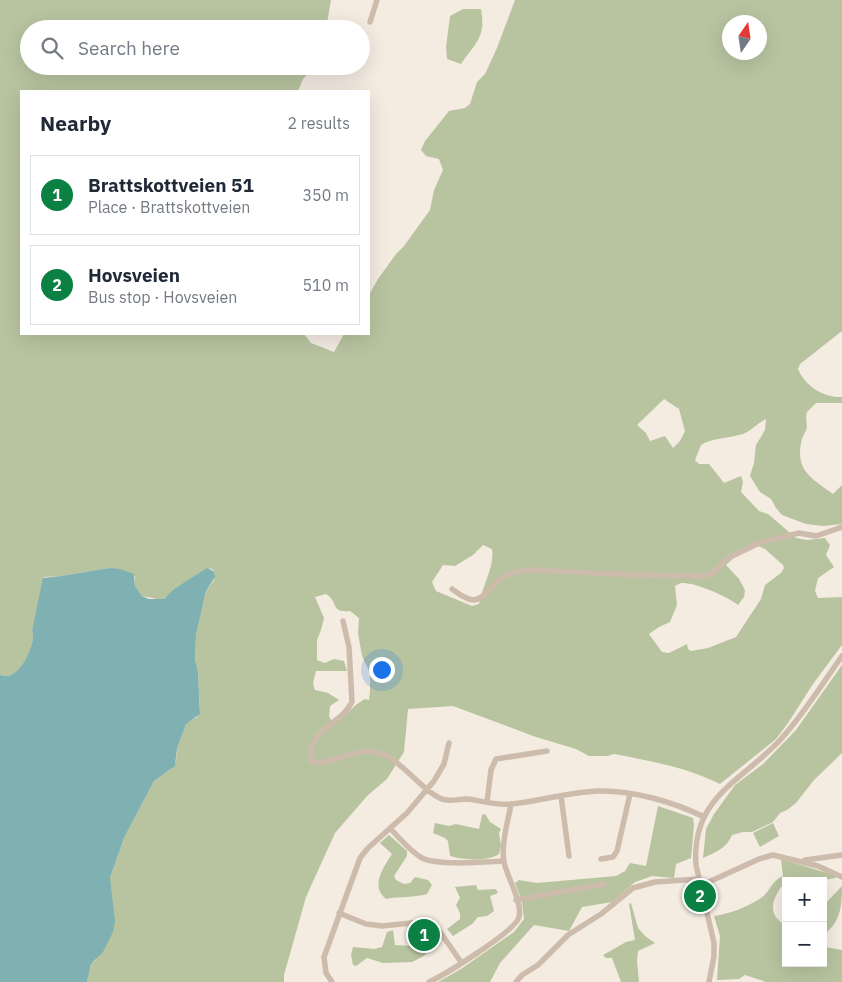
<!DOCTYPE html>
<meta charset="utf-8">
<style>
:root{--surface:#fff;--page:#f6f6f7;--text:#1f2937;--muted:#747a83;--line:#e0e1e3;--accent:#0b8043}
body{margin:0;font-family:"IBM Plex Sans",sans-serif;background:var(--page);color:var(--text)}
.controls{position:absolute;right:15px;bottom:15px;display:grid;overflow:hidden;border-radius:0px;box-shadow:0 5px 20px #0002}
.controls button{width:45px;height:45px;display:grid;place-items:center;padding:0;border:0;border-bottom:1px solid var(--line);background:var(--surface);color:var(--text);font:25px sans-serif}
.compass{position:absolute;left:722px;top:15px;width:45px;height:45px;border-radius:50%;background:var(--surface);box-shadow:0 5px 20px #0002;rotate:13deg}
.you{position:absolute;left:381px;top:669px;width:18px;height:18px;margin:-12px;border:4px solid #fff;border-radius:50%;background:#1a73e8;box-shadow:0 0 0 8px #1a73e833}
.badge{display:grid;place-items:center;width:32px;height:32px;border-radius:50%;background:var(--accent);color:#fff;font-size:16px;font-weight:700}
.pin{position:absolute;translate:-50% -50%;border:2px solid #fff;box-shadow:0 1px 5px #0006}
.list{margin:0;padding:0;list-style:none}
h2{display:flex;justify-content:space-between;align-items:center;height:65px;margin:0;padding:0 20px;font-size:21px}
h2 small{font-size:16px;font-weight:400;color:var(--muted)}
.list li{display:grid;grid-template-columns:32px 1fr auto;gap:15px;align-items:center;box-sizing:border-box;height:80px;margin:0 10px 10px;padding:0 10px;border:1px solid var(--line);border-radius:0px}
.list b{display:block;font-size:19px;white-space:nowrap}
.list p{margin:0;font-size:16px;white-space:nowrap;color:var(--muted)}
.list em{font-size:16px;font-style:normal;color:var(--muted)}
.icon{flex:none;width:28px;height:28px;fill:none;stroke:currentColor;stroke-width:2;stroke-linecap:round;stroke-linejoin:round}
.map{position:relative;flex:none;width:842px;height:982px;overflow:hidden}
.search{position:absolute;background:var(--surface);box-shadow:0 5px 20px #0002;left:20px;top:20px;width:350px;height:55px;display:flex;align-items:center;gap:12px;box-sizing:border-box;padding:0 18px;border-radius:28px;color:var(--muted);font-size:19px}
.panel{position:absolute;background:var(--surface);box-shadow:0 5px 20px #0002;left:20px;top:90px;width:350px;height:245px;border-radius:0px}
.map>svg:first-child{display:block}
.green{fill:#b8c4a0;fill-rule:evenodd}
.water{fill:#7fb0b2}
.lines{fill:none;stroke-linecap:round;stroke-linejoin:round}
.street{stroke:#cdbbac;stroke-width:5.5}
</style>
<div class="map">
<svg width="842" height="982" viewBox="0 0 842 982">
<rect width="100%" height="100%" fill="#f4ebe1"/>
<path class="green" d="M0 0H331L326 29H29V66H315L303 79 298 91H21V334H304L311 343 334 352 344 334H369V295L378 279 396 254 404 246 430 210 434 190 443 170 439 159 426 156 421 150 425 141 449 111 465 108 470 104 477 82 485 74 497 48 515 0H842V331L800 364 798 369C805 386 824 398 842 397V403H816L807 412C805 418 807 422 807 428 806 431 803 435 802 439 794 470 811 478 833 494L842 485V524L823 526 806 524 782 515 776 508 771 499 760 492 750 476 754 463 756 445 765 430 766 419C758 423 751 431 743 434 730 438 711 438 701 445L695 460 699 464H709L724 483 741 476 743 482 741 492 759 511 768 514 796 538 807 540 825 538 830 545 826 555 834 567 818 578 815 591 818 598 842 597V645L813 684 788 723 776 739 720 784C686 767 650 761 614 754L608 756H589L576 749 536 737 453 706 408 709 404 752 387 779 367 796 335 833 306 897 284 975V982H87L91 964 96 960 110 878 124 838 154 781 171 769 176 761 177 748 186 723 197 717 200 711 198 672 195 659 196 635 206 591 214 580 213 570 209 568 174 589 169 595 162 600 142 596 135 586V576L109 568 61 576 44 577 32 630C37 642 23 674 8 676 7 676 1 675 0 675ZM730 22H760V52H730ZM664 399 679 409 685 431 680 441 673 448 665 436 650 441 646 433 637 425ZM483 545 492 549C495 567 482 586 479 604L472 606 436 591 432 582 443 565 455 566 473 555ZM755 545 765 549 783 565 784 568 781 573 765 585 761 599 736 637 708 648 691 651 688 649 687 644 669 653 662 652 649 634 659 627 670 622 677 605 675 586C677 585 680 583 682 583 694 582 729 597 738 605L744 597 745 590 739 579 726 565 739 553ZM326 594C339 602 330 613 350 611L359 618 358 633 362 656 370 673V691L369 700 365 699 357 704 335 724 332 722 329 716 330 706 339 700 328 693 315 690 313 683 316 671H347L344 661 334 659 325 663 317 660V640L321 630 324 618 315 597Z
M463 9H481C486 38 476 42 461 64L447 59 446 47 450 16Z
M842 665V753L814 780 796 803 787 810 780 813 773 822 752 832H743L732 835C726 849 716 852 703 858L706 829 714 814 735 785 763 764 796 730Z
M658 806 693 818 694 825 691 858 676 864 674 878 652 876 635 882 612 902 582 907 569 931 534 925 500 963 490 982H438L461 969 514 932 524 919 522 902 515 883 519 880 537 883 616 876 625 871 630 863 646 866Z
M485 814 490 822 501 829 499 833 501 846 499 854C487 862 464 860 450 856L448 841 445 838 433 833 435 823 449 826 456 824 479 829 482 815Z
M773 823 779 836 760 847 753 833Z
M389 835 407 851V856L394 876 396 880 404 884 410 883 415 877 428 880 432 885 427 894C413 898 400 896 386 899 370 886 383 868 392 854L380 843Z
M781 859 837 876 835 878 819 881H786V885L781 887C771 902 768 915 786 926V963H823V944L825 947 842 950V982H766L745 975 739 979 717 980 720 936 714 916C730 914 747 907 761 898 771 891 771 881 783 876Z
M476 885 478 890 496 889 498 893 490 896 494 911 487 916 478 917 472 924 453 936 447 929 460 919V913L456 905 460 898 455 887Z
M842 886C842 905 841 920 826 933L823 931V906Z
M631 903 638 928 645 936 655 943 638 951 637 960 639 982H621L612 958H606L603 955 626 942 635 940 629 904Z
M416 924H423L434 926 441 942 422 957 412 962 383 963 367 958 356 966 353 965 351 955 353 947 374 949 382 947 387 932 393 930 395 945 414 946 418 940Z"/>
<path class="water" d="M109 568 120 569 134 574 135 586 142 596 149 599H164L174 589 204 570 208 568 214 572 215 577 206 591 196 635 195 659 198 672 200 714 186 724 177 748 175 766 154 781 124 838 110 878 115 921 113 932 103 952 91 964 87 982H0V675C1 675 7 676 8 676 22 674 37 642 32 630L43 578 61 576Z"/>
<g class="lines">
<path class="street" d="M370 22 377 0
M452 589C458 593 466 600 474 600 484 599 492 586 499 580 509 572 520 570 533 570L633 575 704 576 713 573 726 559 759 543 799 533 816 536 842 527
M343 621 349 647 352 702C339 727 310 725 310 761 334 768 358 741 387 756 404 764 431 800 447 800 453 801 460 799 466 799 481 800 496 806 511 804 540 801 569 792 598 791 632 790 674 802 704 817
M561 796 569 856
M487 802 491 770 496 759 547 751
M390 828C399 838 410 851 422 858 439 866 484 862 504 861
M601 859 613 857 617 851 630 794
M803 862 805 860 842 855
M700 886 759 859 773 855 818 866 842 877
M516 900 604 884
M339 913 366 924 382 926 431 921 438 929 461 962
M332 982 326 973 324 957 360 858 368 848 407 813 434 781 444 764 449 743
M429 982C444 975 516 931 519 917 523 903 507 877 504 862 501 843 508 822 511 804
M516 982 522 975 538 965 568 935 601 914 633 888 655 882 698 879
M709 982 714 956V943L696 865C691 796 743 781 781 739 804 714 822 684 842 656"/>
</g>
</svg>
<div class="controls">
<button>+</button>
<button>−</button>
</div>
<svg class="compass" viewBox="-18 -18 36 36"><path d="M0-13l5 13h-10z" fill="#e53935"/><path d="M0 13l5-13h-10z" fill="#747a83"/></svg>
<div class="you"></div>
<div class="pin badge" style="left:424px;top:935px">1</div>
<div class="pin badge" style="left:700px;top:896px">2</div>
<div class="search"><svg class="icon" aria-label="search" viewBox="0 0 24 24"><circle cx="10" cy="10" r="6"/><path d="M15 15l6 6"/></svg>Search here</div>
<section class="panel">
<h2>Nearby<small>2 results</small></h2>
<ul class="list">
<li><span class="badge">1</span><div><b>Brattskottveien 51</b><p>Place · Brattskottveien</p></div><em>350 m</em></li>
<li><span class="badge">2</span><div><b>Hovsveien</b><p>Bus stop · Hovsveien</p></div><em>510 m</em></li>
</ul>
</section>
</div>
